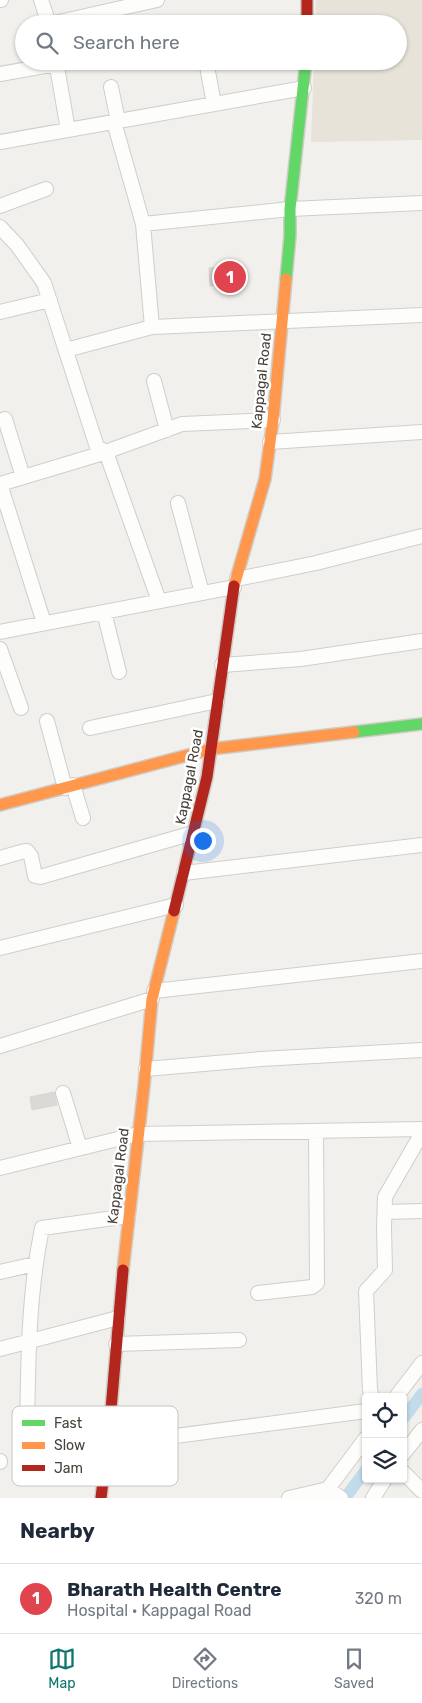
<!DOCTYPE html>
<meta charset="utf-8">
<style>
:root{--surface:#fff;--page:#f6f6f7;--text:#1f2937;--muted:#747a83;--line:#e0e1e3;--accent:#0f766e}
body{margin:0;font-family:Rubik,sans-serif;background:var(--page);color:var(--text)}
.controls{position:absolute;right:15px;bottom:15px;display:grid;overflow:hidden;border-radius:5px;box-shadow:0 1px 4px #0004}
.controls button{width:45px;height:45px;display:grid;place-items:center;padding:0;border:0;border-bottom:1px solid var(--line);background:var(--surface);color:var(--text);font:25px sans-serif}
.you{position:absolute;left:202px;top:840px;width:18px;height:18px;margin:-12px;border:4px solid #fff;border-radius:50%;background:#1a73e8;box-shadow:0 0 0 8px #1a73e833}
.badge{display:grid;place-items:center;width:32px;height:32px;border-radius:50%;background:var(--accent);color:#fff;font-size:16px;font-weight:700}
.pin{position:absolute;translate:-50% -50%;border:2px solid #fff;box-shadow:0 1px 5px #0006}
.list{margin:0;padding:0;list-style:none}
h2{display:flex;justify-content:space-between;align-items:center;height:65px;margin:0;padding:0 20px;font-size:21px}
h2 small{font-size:16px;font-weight:400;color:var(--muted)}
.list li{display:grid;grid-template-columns:32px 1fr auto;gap:15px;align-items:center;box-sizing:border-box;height:70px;padding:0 20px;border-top:1px solid var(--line)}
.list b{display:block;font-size:19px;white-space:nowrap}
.list p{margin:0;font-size:16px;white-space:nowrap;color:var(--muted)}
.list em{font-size:16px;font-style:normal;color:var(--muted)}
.icon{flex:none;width:28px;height:28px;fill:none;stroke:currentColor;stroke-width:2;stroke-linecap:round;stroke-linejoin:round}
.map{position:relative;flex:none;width:422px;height:1498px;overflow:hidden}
.search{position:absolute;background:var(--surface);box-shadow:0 1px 4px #0004;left:15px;right:15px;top:15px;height:55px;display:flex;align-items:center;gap:12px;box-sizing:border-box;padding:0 18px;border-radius:28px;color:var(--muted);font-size:19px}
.sheet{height:135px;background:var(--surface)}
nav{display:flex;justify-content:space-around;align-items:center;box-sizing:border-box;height:70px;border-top:1px solid var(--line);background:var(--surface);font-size:14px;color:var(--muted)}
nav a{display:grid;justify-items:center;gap:2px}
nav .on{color:var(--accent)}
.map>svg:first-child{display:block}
.education{fill:#e7e3d9}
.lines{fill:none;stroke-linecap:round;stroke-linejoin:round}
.canal{stroke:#c2dbea;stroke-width:12}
.building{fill:#dbd9d5;stroke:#dad7d3}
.street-casing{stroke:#d0ceca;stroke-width:16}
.fast-casing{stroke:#d0ccc4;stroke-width:14}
.slow-casing{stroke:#d0ccc4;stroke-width:14}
.jam-casing{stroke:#d0ccc4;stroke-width:14}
.street{stroke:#fdfdfc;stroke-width:14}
.fast{stroke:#63d668;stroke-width:11}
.slow{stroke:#ff974d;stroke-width:11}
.jam{stroke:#b3261e;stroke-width:11}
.labels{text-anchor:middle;stroke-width:5;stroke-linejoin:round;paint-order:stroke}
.street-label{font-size:14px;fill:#474139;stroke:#fff}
.key{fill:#fff;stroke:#c8c6c4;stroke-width:1}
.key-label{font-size:14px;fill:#474139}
</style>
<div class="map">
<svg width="422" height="1498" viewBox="0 0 422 1498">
<rect width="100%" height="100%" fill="#f2f0ed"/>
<path class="education" d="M316 0H422V140L311 142 314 61H398V24H315Z"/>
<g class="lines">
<path class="canal" d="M403 1419 422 1394
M345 1498 366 1470"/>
</g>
<path class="building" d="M236 266 237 284 210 286 209 268Z
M54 1092 57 1105 32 1110 30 1097Z"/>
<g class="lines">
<defs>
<path id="street" d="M0 0H1
M41 0 49 24
M50 24 157 0
M56 61 68 130
M206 61 214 104
M0 74 56 64
M111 87 118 121
M114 122 143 224 152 327
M0 142 304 88
M0 206 46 189
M143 224 290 209 422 203
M0 227 17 245 44 283 97 447 106 452 159 601
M0 312 50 300
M66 350 152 327 422 315
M154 381 167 430
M5 419 23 477
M270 442 422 432
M0 484 100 454 182 424 273 420
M0 484 44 623
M178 503 202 593
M237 579 316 563 422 536
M104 612 119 672
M0 632 234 587
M0 649 21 708
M222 665 301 659 422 641
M47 721 65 788
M90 728 217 701
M73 785 83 818
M0 858 21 852 27 851 31 856 35 876 40 877 193 833
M184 873 422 845
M0 948 176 905
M154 991 422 961
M0 1046 152 999
M146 1069 261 1059 422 1050
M63 1093 80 1148
M0 1168 138 1134 422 1129
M385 1212 422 1211
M0 1272 35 1264
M258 1293 312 1287 317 1283 316 1131
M116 1344 239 1340
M0 1349 118 1318
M372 1397 370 1390 366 1291 385 1270 384 1228 385 1197 422 1133
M396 1397 422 1363
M27 1436C28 1367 28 1296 42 1228L128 1216
M107 1445 366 1411
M403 1454 422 1430
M0 1461V1462
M403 1472 422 1491
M289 1498 328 1489 341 1498
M321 1498 366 1438
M373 1498 385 1479"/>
<path id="fast" d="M286 279 290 236V209L306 61
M354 732 422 724"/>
<path id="slow" d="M234 586 265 479 273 420 286 279
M0 805 211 749 354 732
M123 1270 144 1086 152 999 174 911"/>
<path id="jam" d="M307 0V24
M174 911 207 777 234 586
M101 1498 110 1421 123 1270"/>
</defs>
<use href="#street" class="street-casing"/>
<use href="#fast" class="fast-casing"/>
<use href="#slow" class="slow-casing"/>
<use href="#jam" class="jam-casing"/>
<use href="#street" class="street"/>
<use href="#fast" class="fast"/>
<use href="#slow" class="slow"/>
<use href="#jam" class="jam"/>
</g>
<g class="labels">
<g class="street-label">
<text transform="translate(261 381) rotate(-84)" y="5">Kappagal Road</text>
<text transform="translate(189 777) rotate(-79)" y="5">Kappagal Road</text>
<text transform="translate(118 1176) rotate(-83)" y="5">Kappagal Road</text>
</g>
</g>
<rect x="12" y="1406" width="166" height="80" rx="8" class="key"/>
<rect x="22" y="1420" width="23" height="6" fill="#63d668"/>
<rect x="22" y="1442" width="23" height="7" fill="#ff974d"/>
<rect x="22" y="1465" width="23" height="6" fill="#b3261e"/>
<g class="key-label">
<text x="54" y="1428">Fast</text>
<text x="54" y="1450">Slow</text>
<text x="54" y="1473">Jam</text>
</g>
</svg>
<div class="controls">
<button><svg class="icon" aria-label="locate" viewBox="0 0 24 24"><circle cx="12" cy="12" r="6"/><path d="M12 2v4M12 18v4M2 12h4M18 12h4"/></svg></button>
<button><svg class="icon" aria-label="layers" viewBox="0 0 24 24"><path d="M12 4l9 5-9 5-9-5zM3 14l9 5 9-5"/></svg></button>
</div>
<div class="you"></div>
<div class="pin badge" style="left:230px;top:277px;background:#e0444e">1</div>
<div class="search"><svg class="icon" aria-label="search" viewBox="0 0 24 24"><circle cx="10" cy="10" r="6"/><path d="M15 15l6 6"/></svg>Search here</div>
</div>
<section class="sheet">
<h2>Nearby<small></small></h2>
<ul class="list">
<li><span class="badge" style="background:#e0444e">1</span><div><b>Bharath Health Centre</b><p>Hospital · Kappagal Road</p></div><em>320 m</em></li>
</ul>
</section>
<nav>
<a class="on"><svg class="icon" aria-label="map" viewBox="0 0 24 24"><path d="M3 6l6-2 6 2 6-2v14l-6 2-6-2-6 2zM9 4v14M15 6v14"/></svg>Map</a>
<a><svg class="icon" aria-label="directions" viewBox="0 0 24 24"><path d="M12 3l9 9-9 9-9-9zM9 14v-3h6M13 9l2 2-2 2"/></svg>Directions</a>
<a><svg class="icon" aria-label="saved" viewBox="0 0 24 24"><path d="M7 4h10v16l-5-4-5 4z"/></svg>Saved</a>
</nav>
